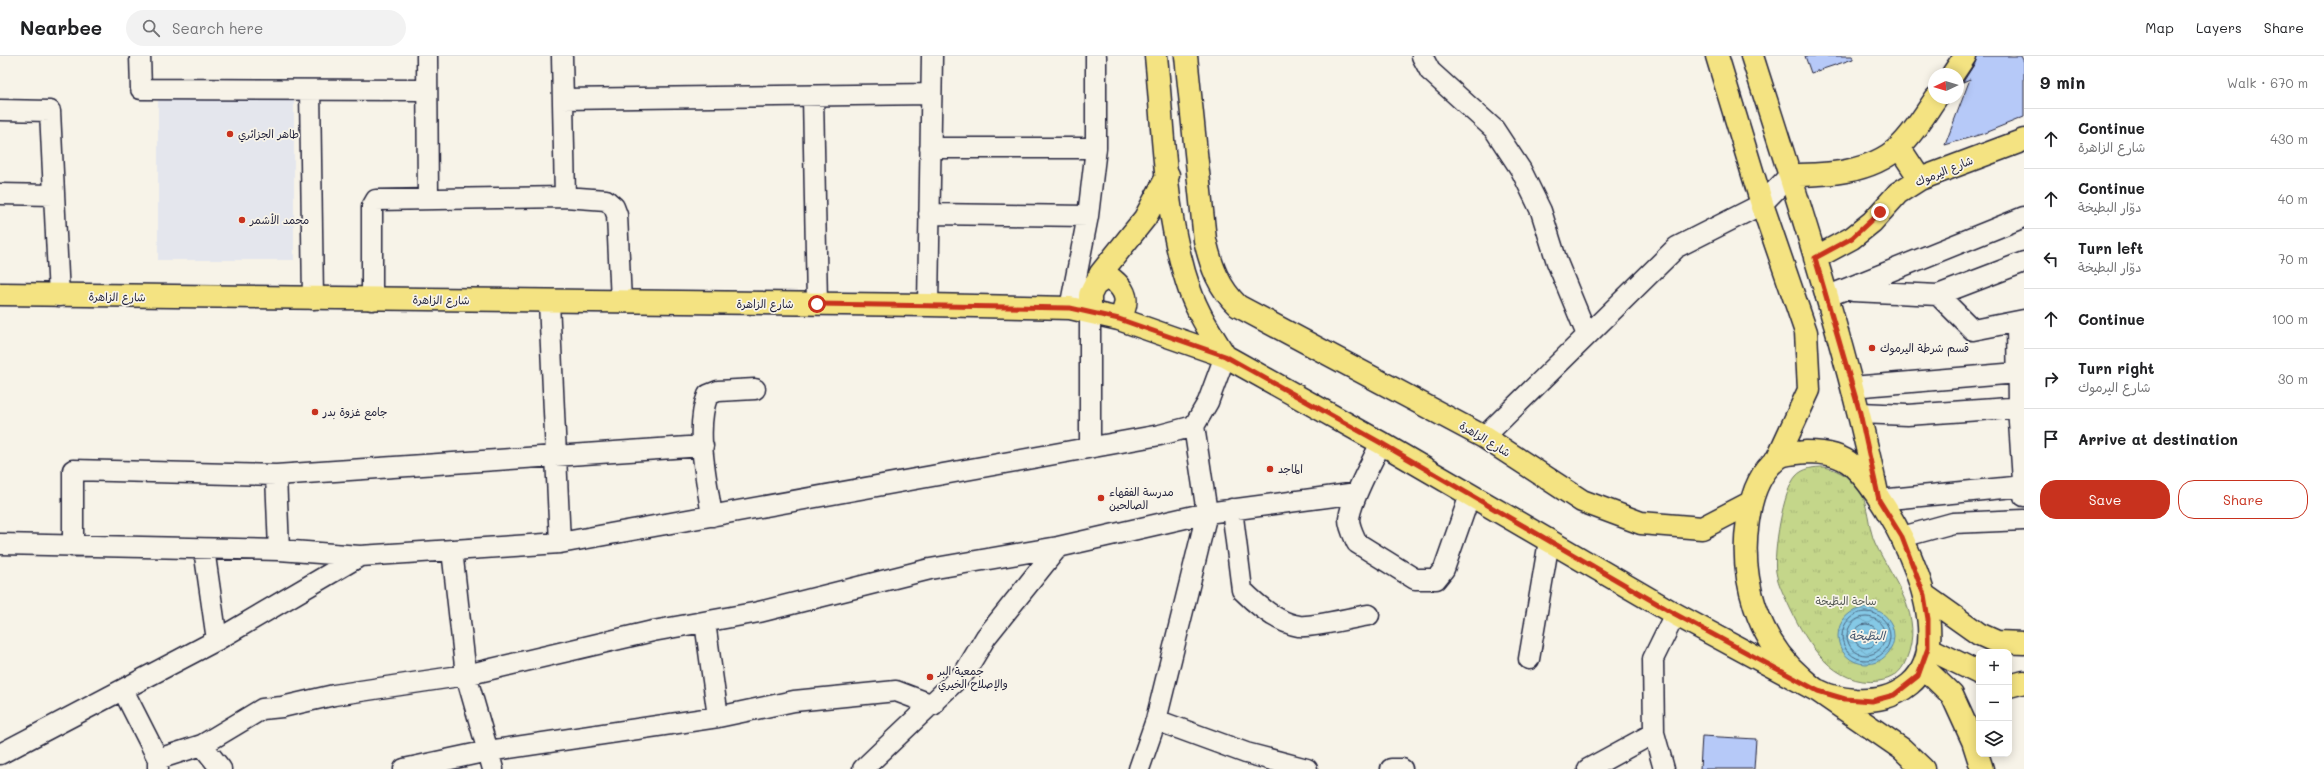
<!DOCTYPE html>
<meta charset="utf-8">
<style>
:root{--surface:#fff;--page:#f2f2f2;--text:#202124;--muted:#757577;--line:#e0e0e0;--accent:#c8321e}
body{margin:0;font-family:Mali,"Playpen Sans Arabic",sans-serif;background:var(--page);color:var(--text)}
.controls{position:absolute;right:12px;bottom:12px;display:grid;overflow:hidden;border-radius:8px;box-shadow:0 2px 10px #0003}
.controls button{width:36px;height:36px;display:grid;place-items:center;padding:0;border:0;border-bottom:1px solid var(--line);background:var(--surface);color:var(--text);font:20px sans-serif}
.compass{position:absolute;left:1928px;top:12px;width:36px;height:36px;border-radius:50%;background:var(--surface);box-shadow:0 2px 10px #0003;rotate:266deg}
.stop{position:absolute;width:12px;height:12px;margin:-9px;border:3px solid #c8321e;border-radius:50%;background:#fff}
.stop.end{background:#c8321e;border-color:#fff;box-shadow:0 1px 4px #0008}
.list{margin:0;padding:0;list-style:none}
h2{display:flex;justify-content:space-between;align-items:center;height:52px;margin:0;padding:0 16px;font-size:17px}
h2 small{font-size:13px;font-weight:400;color:var(--muted)}
.list li{display:grid;grid-template-columns:26px 1fr auto;gap:12px;align-items:center;box-sizing:border-box;height:60px;padding:0 16px;border-top:1px solid var(--line)}
.list b{display:block;font-size:15px;white-space:nowrap}
.list p{margin:0;font-size:13px;white-space:nowrap;color:var(--muted)}
.list em{font-size:13px;font-style:normal;color:var(--muted)}
.actions{display:flex;gap:8px;padding:12px 16px}
.actions a{flex:1;padding:9px 0;border:1px solid var(--accent);border-radius:16px;text-align:center;font-size:14px;color:var(--accent)}
.actions .main{background:var(--accent);color:#fff}
.icon{flex:none;width:22px;height:22px;fill:none;stroke:currentColor;stroke-width:2;stroke-linecap:round;stroke-linejoin:round}
.map{position:relative;flex:none;width:2024px;height:713px;overflow:hidden}
header{display:flex;align-items:center;gap:24px;box-sizing:border-box;height:56px;padding:0 20px;background:var(--surface);border-bottom:1px solid var(--line)}
header strong{font-size:19px}
nav{display:flex;gap:22px;margin-inline-start:auto;font-size:14px}
.search{width:280px;height:36px;background:var(--page);display:flex;align-items:center;gap:10px;box-sizing:border-box;padding:0 14px;border-radius:22px;color:var(--muted);font-size:15px}
main{display:flex}
aside{flex:1;background:var(--surface)}
.map>svg:first-child{display:block}
.built{fill:#e4e6ed}
.park{fill:url(#park-tufts);stroke:#737c62}
.water{fill:url(#water-waves);stroke:#5d86a2}
.lines{fill:none;stroke-linecap:round;stroke-linejoin:round}
.shore{stroke:#4a657f;stroke-width:1}
.building{fill:#b6c9f8;stroke:#22223b}
.minor-casing{stroke:#22223b;stroke-width:23}
.primary-casing{stroke:#22223b;stroke-width:25}
.minor{stroke:#f7f3e8;stroke-width:20}
.primary{stroke:#f4e382;stroke-width:22}
.route{stroke:#c8321e;stroke-width:5}
.poi-dot{fill:#c8321e;stroke:#f7f3e8;stroke-width:1.5}
.labels{text-anchor:middle;stroke-width:3.5;stroke-linejoin:round;paint-order:stroke}
.poi-label{font-size:11px;fill:#22223b;stroke:#f7f3e8;text-anchor:start}
.street-label{font-size:11px;fill:#22223b;stroke:#f7f3e8}
.park-label{font-size:11px;fill:#535853;stroke:#f7f3e8}
.water-label{font-size:12px;font-style:italic;fill:#40546e;stroke:#f7f3e8}
</style>
<header>
<strong>Nearbee</strong>
<div class="search"><svg class="icon" aria-label="search" viewBox="0 0 24 24"><circle cx="10" cy="10" r="6"/><path d="M15 15l6 6"/></svg>Search here</div>
<nav><a>Map</a><a>Layers</a><a>Share</a></nav>
</header>
<main>
<div class="map">
<svg width="2024" height="713" viewBox="0 0 2024 713">
<defs>
<pattern id="park-tufts" width="24" height="20" patternUnits="userSpaceOnUse"><rect width="24" height="20" fill="#c4d68a"/><path d="M3 7l-1-3M5 7V3M7 7l1-3M15 17l-1-3M17 17v-4M19 17l1-3" fill="none" stroke="#a8b778"/></pattern>
<pattern id="water-waves" width="16" height="10" patternUnits="userSpaceOnUse"><rect width="16" height="10" fill="#85c9e6"/><path d="M0 5q4-4 8 0t8 0" fill="none" stroke="#73acc6"/></pattern>
</defs>
<rect width="100%" height="100%" fill="#f7f3e8"/>
<filter id="ink" filterUnits="userSpaceOnUse"><feTurbulence type="fractalNoise" baseFrequency=".025" numOctaves="2"/><feDisplacementMap in="SourceGraphic" scale="8" xChannelSelector="R" yChannelSelector="G"/><feConvolveMatrix kernelMatrix="1 2 1 2 8 2 1 2 1" color-interpolation-filters="sRGB"/></filter>
<g filter="url(#ink)">
<path class="built" d="M158 37 294 38V204H158Z"/>
<path class="park" d="M1824 411C1839 414 1849 420 1859 433 1868 445 1868 472 1875 487 1894 527 1925 559 1906 604 1901 617 1892 623 1879 625 1834 631 1807 588 1790 552 1785 541 1778 529 1776 516 1773 497 1783 434 1796 420 1803 412 1815 411 1824 411Z"/>
<path class="water" d="M1838 580a28 28 0 1 1 56 0a28 28 0 1 1-56 0Z"/>
<g class="lines">
<path class="shore" d="M1842 580a24 24 0 1 1 48 0a24 24 0 1 1-48 0Z
M1847 580a19 19 0 1 1 38 0a19 19 0 1 1-38 0Z
M1854 580a12 12 0 1 1 24 0a12 12 0 1 1-24 0Z"/>
</g>
<path class="building" d="M1805 0H1853V3L1811 17Z
M1977 0H2021L2024 6V61L1982 78 1945 89 1970 23 1963 26 1975 7Z
M1702 680 1756 683 1754 713H1700Z"/>
<g class="lines">
<defs>
<path id="minor" d="M140 0 141 33 427 34
M427 0 428 143
M562 0 565 141
M1422 0 1430 15 1494 73 1521 114 1541 155 1557 206 1587 279
M310 34 313 243
M813 40 817 248
M563 43 931 38
M0 54 50 55 59 240
M930 92H1096
M0 138 53 139
M929 158 1088 160
M1853 235 1938 239 2024 206
M1938 239 1973 274 2024 264
M1826 241 2024 161
M372 244V151L376 144 565 141 606 144 614 151 617 159 621 246
M549 246 560 487
M928 249 932 0
M1070 252 1088 160 1096 92V0
M1090 256V391
M2017 266 2018 351 2024 440
M1852 331 2017 317
M1860 357 1907 359 2024 351
M1484 381 1677 191 1762 148 1790 119
M1381 387C1372 406 1351 443 1349 463 1349 471 1354 480 1357 487L1415 523H1436L1444 513 1470 439
M276 419 279 494
M1879 444 2024 430
M1232 453 1242 534C1257 549 1278 567 1299 570 1311 572 1354 561 1369 559
M712 460C707 425 694 372 708 339L718 335 755 333
M1902 481 1953 467 2024 464
M0 488 279 494 360 500 560 487 1160 379 1194 370 1208 346 1225 300
M73 490V414L276 419 703 390
M204 493 217 584
M452 494 466 619 493 713
M705 566 718 661
M1529 603 1549 485
M123 634 158 703V713
M1156 664 1246 697 1307 713
M202 689 221 713
M0 698 217 584 360 500
M158 703 202 689 262 653 282 651 334 639 466 619 653 575 759 556 930 513 1058 491 1207 457 1357 437
M404 713 488 695 718 661 794 645 896 635 933 649
M863 713 965 616 986 581 1058 491
M1139 713 1156 664 1207 457 1194 370
M1391 713H1402
M1588 713 1654 677
M1664 713 1654 677 1653 603 1675 558"/>
<path id="primary" d="M1156 0C1164 78 1164 161 1190 235 1198 258 1212 279 1225 300
M1186 0 1205 184C1211 210 1219 232 1238 250L1484 381 1582 445 1641 467 1702 472 1750 447
M1717 0 1762 148 1806 276 1809 334 1778 401
M1752 0C1798 145 1846 289 1877 437
M1953 18 1965 0
M1899 91 1920 123
M1790 119C1827 119 1870 117 1899 91 1914 77 1925 58 1936 42
M1815 202 1852 182 1872 166 1898 137 1920 123 2024 84
M1095 229 1104 223H1112C1127 235 1130 246 1119 263
M0 238 928 249 1070 252 1119 263 1225 300 1381 387 1675 558 1818 635 1902 693 1923 713
M1090 256V239L1101 217 1145 162 1168 119
M1807 396C1823 396 1840 398 1852 409 1892 446 1964 583 1910 628 1893 642 1876 645 1855 644 1843 643 1830 641 1819 635 1813 633 1808 627 1803 623 1757 584 1739 521 1748 464 1751 442 1759 417 1777 403 1783 397 1799 397 1807 396Z
M1924 539 1979 578 1997 586 2024 587
M1928 592 1979 617
M1923 611 1952 639 1973 685 1982 713
M2009 630 2024 626"/>
</defs>
<use href="#minor" class="minor-casing"/>
<use href="#primary" class="primary-casing"/>
<use href="#minor" class="minor"/>
<use href="#primary" class="primary"/>
</g>
</g>
<g class="lines" filter="url(#ink)">
<path class="route" d="M817 248 1070 252 1119 263 1225 300 1381 387 1675 558 1818 635 1845 643 1872 645 1894 639 1918 620 1928 592V563L1924 539 1902 481 1879 444 1860 357 1815 202 1852 182 1880 156"/>
</g>
<g class="poi-dot">
<circle cx="230" cy="78" r="4"/>
<circle cx="242" cy="164" r="4"/>
<circle cx="1872" cy="292" r="4"/>
<circle cx="315" cy="356" r="4"/>
<circle cx="1270" cy="413" r="4"/>
<circle cx="1101" cy="442" r="4"/>
<circle cx="930" cy="621" r="4"/>
</g>
<g class="labels">
<g class="poi-label">
<text x="238" y="82">طاهر الجزائري</text>
<text x="250" y="168">محمد الأشمر</text>
<text x="1880" y="296">قسم شرطة اليرموك</text>
<text x="323" y="360">جامع غزوة بدر</text>
<text x="1278" y="417">الماجد</text>
<text x="1109" y="440">مدرسة الفقهاء<tspan x="1109" dy="13">الصالحين</tspan></text>
<text x="938" y="619">جمعية البر<tspan x="938" dy="13">والإصلاح الخيري</tspan></text>
</g>
<g class="street-label">
<text transform="translate(1944 115) rotate(-22)" y="4">شارع اليرموك</text>
<text transform="translate(117 241) rotate(1)" y="4">شارع الزاهرة</text>
<text transform="translate(441 244) rotate(1)" y="4">شارع الزاهرة</text>
<text x="765" y="252">شارع الزاهرة</text>
<text transform="translate(1485 383) rotate(31)" y="4">شارع الزاهرة</text>
</g>
<g class="park-label">
<text x="1846" y="549">ساحة البطّيخة</text>
</g>
<g class="water-label">
<text x="1867" y="584">البطّيخة</text>
</g>
</g>
</svg>
<div class="controls">
<button>+</button>
<button>−</button>
<button><svg class="icon" aria-label="layers" viewBox="0 0 24 24"><path d="M12 4l9 5-9 5-9-5zM3 14l9 5 9-5"/></svg></button>
</div>
<svg class="compass" viewBox="-18 -18 36 36"><path d="M0-13l5 13h-10z" fill="#e53935"/><path d="M0 13l5-13h-10z" fill="#757577"/></svg>
<div class="stop" style="left:817px;top:248px"></div>
<div class="stop end" style="left:1880px;top:156px"></div>
</div>
<aside>
<h2>9 min<small>Walk · 670 m</small></h2>
<ul class="list">
<li><svg class="icon" aria-label="ahead" viewBox="0 0 24 24"><path d="M12 20V5M6 11l6-6 6 6"/></svg><div><b>Continue</b><p>شارع الزاهرة</p></div><em>430 m</em></li>
<li><svg class="icon" aria-label="ahead" viewBox="0 0 24 24"><path d="M12 20V5M6 11l6-6 6 6"/></svg><div><b>Continue</b><p>دوّار البطيخة</p></div><em>40 m</em></li>
<li><svg class="icon" aria-label="left" viewBox="0 0 24 24"><path d="M17 20v-9H6M10 6l-5 5 5 5"/></svg><div><b>Turn left</b><p>دوّار البطيخة</p></div><em>70 m</em></li>
<li><svg class="icon" aria-label="ahead" viewBox="0 0 24 24"><path d="M12 20V5M6 11l6-6 6 6"/></svg><div><b>Continue</b></div><em>100 m</em></li>
<li><svg class="icon" aria-label="right" viewBox="0 0 24 24"><path d="M7 20v-9h11M14 6l5 5-5 5"/></svg><div><b>Turn right</b><p>شارع اليرموك</p></div><em>30 m</em></li>
<li><svg class="icon" aria-label="arrive" viewBox="0 0 24 24"><path d="M6 21V4h12l-3 4 3 4H6"/></svg><div><b>Arrive at destination</b></div></li>
</ul>
<div class="actions"><a class="main">Save</a><a>Share</a></div>
</aside>
</main>
